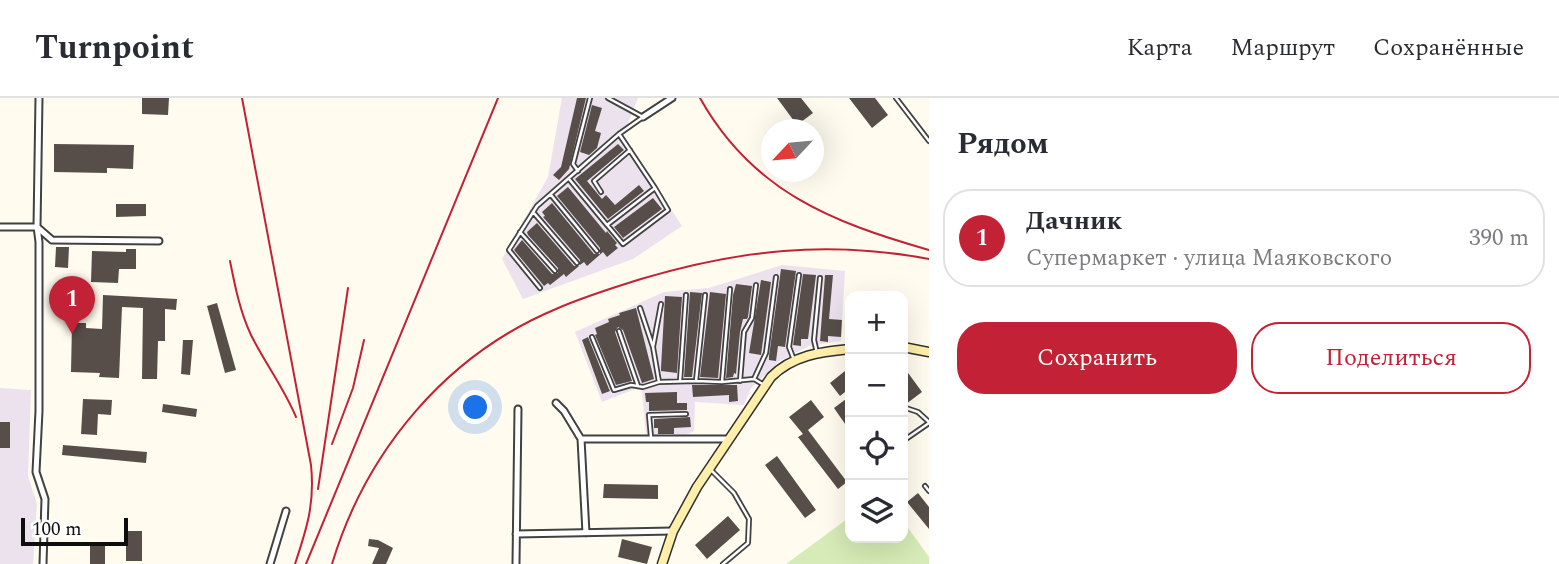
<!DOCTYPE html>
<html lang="ru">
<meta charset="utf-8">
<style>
:root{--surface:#fff;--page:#f7f7f7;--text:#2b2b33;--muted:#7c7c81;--line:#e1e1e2;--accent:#c32135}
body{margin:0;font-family:Spectral,serif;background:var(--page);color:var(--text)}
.controls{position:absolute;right:21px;bottom:21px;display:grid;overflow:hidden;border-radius:14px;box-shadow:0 7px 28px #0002}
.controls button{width:63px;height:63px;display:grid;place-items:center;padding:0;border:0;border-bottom:2px solid var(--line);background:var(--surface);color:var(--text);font:35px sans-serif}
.compass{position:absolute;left:761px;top:21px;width:63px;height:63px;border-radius:50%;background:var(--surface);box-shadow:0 7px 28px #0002;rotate:244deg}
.scale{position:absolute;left:21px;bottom:18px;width:107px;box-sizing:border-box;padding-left:7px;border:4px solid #0e0e0e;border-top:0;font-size:19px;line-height:24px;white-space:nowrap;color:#0e0e0e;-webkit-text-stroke:5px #fff;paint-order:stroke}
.you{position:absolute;left:476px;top:310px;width:24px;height:24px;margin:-18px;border:5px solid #fff;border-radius:50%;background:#1a73e8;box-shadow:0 0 0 10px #1a73e833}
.badge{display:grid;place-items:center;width:46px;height:46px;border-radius:50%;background:var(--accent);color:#fff;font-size:23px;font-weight:700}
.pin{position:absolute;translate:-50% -58px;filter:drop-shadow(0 2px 4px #0008)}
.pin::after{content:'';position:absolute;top:37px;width:24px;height:21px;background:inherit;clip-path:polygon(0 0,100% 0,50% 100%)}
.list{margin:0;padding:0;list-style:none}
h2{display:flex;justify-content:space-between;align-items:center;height:91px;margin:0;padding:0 28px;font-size:30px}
h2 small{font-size:23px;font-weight:400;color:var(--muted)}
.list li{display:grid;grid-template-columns:46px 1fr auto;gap:21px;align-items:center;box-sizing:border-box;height:98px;margin:0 14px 14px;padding:0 14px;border:2px solid var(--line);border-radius:28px}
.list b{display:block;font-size:26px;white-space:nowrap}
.list p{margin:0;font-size:23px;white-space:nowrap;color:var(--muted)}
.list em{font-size:23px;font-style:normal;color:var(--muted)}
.actions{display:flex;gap:14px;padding:21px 28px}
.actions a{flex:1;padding:16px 0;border:2px solid var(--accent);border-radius:28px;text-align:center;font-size:24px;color:var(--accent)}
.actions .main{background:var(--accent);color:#fff}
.icon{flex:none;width:38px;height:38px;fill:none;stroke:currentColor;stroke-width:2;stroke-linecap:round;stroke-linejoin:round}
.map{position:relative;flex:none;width:929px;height:466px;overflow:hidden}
header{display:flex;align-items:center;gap:42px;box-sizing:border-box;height:98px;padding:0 35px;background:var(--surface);border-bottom:2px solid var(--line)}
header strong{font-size:33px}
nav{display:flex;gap:38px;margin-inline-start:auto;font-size:24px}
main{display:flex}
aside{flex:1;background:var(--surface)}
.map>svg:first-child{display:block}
.industrial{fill:#ebe2ed}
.green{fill:#d6ebb7}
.building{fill:#574e4a}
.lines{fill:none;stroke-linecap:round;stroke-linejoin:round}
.lane-casing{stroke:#414141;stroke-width:6}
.street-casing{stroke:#414141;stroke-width:9}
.secondary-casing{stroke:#303030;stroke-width:11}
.lane{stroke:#fff;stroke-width:2.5}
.street{stroke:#fff;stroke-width:5}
.secondary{stroke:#ffefaa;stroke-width:8}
.rail{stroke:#c32135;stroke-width:2}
</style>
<header>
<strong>Turnpoint</strong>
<nav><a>Карта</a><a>Маршрут</a><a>Сохранённые</a></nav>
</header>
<main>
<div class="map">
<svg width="929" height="466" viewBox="0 0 929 466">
<rect width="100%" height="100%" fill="#fffbef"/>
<path class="industrial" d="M562 0H638L623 38 682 128 633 161 523 201 502 161 548 79Z
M782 167 845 173 841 243 809 248 780 263 751 290 744 307 695 304 694 333 686 337 646 338 642 293 635 291 602 304 575 234 664 194 709 190Z
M0 290 31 292 28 378 37 406 33 466H0Z"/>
<path class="green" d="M850 419V440H903V423L929 459V466H786Z"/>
<path class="building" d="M142 0H169L168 17 142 16Z
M577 0H586L569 71 559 82 553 77 561 69Z
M777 0H801L813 15 797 27Z
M849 0H875L888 17 872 30Z
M592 7 602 10 595 33 601 35 597 50 589 57 580 54Z
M54 46 134 47 133 71 107 70V75L54 74Z
M618 46 624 52 587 83 602 101 606 97 615 107 639 87 644 93 608 121 575 81Z
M568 89 606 135 607 133 617 145 615 147 618 150 607 159 603 154 587 168 584 164 580 167V162L543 119 545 118 542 114 552 105 594 156H600V150L557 98Z
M653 100 662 111 623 140 614 129Z
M116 106H146V118L116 119Z
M537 125 574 168H579L566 179 564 176 550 187 548 185 544 188 514 152 522 142 552 176 558 175V170L528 137 527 134Z
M56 149H69L68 170 55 169Z
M126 151H136V171H119L118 185 91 184 92 153 126 154Z
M781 171 796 173 785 249 778 248 776 263 769 262V258Z
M803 176 816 177 808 241H801V248L793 247Z
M825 177H833L829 221 842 222 841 239 828 238V244L820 243Z
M761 182 771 184 761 257 749 255Z
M736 186 752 188 748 219 747 221H743L740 234 736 276 734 275 733 279 726 280 733 197Z
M690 194 702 195 692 279H684Z
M710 194 726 196 718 280 700 279Z
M103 197 177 201 176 212 165 211V243H158L157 281H142L143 210 122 209 119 280 99 279 100 275 71 274 72 225H86V230L102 231Z
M665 198 682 199 677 275 661 273V270Z
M217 205 236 272 225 275 207 208Z
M636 210 654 281 642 285 623 232 618 229 615 234 632 283 616 287 595 237 597 236 595 230 609 224 608 221 620 217 619 215Z
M588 239 609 291 610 293 602 296 582 242Z
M183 242H193L190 277 181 276Z
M903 268 922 294 906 306 903 305Z
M850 269V290L840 298 830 285Z
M692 287H737L738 303 729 304V297L693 299Z
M677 294V305H687V312L649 313V304H646L645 295Z
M83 301 112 302 111 317 98 316 97 337 81 336Z
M846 301 850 307V333L834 310Z
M811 302 824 319 808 332 847 384 838 391 798 339 803 336 789 319Z
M163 306 197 311 196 319 162 314Z
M690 319 691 329 674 330V336H658V330H654V321Z
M0 324H10V350H0Z
M63 347 147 354 146 365 62 357Z
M777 358 816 412 805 420 765 367Z
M604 386 658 387V401L603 400Z
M918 395 929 409V431L907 404Z
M728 418 740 432 707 461 695 447Z
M126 433H142V463H126Z
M369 441 378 442 393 450 386 466H372L379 450 368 448Z
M622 441 652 449 647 466 618 459Z
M90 447H105V466H90Z"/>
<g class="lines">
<defs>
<path id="lane" d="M896 0 929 43
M578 73 573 66 590 0
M569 81 607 127 655 90 619 36
M601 94 594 83 630 52
M551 97 597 153
M533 114 577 165
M608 128 623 146 668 112 655 90
M520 134 555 173
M540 190 509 152 537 108 619 36 643 19 608 0
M640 210 653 249
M619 233 638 288
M592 239 614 292 631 287 643 289 659 284 696 283 722 284 754 281 764 287
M817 255 814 242 820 180
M794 262 789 249 799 177
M754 281 766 255 776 179
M680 283 686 197
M696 283 705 197
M740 283 744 234 752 220 756 187
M659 284 653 249 661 206
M722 284 730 191
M903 309 918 314 929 324
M651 339 649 317 686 316
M903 343 929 325
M711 372 734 395 749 421 748 445 723 466
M925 388 929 393"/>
<path id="street" d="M39 0 37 129 39 144V313L36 374 45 401 43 466
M643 19 672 0
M0 129H37L52 142 159 143
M556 305 564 313 581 341
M586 435 581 341H728
M516 436 673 433
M270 466 286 413
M516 466 518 311"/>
<path id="secondary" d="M903 249 929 254
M662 466 673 433 697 389 771 279C793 257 820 254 850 251"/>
</defs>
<use href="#lane" class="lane-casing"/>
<use href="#street" class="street-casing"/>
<use href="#secondary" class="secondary-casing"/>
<use href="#lane" class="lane"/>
<use href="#street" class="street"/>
<use href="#secondary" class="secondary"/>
<path class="rail" d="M242 0 311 367C315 405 307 430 295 466
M700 0C752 93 831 124 929 152
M230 163C235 188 240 214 251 237 265 265 284 290 296 319
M332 346 353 290 364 242
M318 391 348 190
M306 466 498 0
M332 466C366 353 446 257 556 211 583 199 612 190 641 181 739 152 827 142 929 161"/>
</g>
</svg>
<div class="controls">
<button>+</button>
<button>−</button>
<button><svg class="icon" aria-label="locate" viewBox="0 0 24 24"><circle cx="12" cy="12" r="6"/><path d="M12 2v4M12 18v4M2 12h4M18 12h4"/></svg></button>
<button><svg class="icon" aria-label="layers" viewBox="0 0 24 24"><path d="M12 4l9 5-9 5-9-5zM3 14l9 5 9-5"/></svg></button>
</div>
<svg class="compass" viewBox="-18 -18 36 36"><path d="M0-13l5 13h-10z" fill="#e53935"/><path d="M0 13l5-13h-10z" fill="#7c7c81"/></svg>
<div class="scale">100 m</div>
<div class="you"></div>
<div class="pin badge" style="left:72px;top:236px">1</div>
</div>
<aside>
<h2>Рядом<small></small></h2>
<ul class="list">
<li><span class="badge">1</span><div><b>Дачник</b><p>Супермаркет · улица Маяковского</p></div><em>390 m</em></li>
</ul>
<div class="actions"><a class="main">Сохранить</a><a>Поделиться</a></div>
</aside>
</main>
